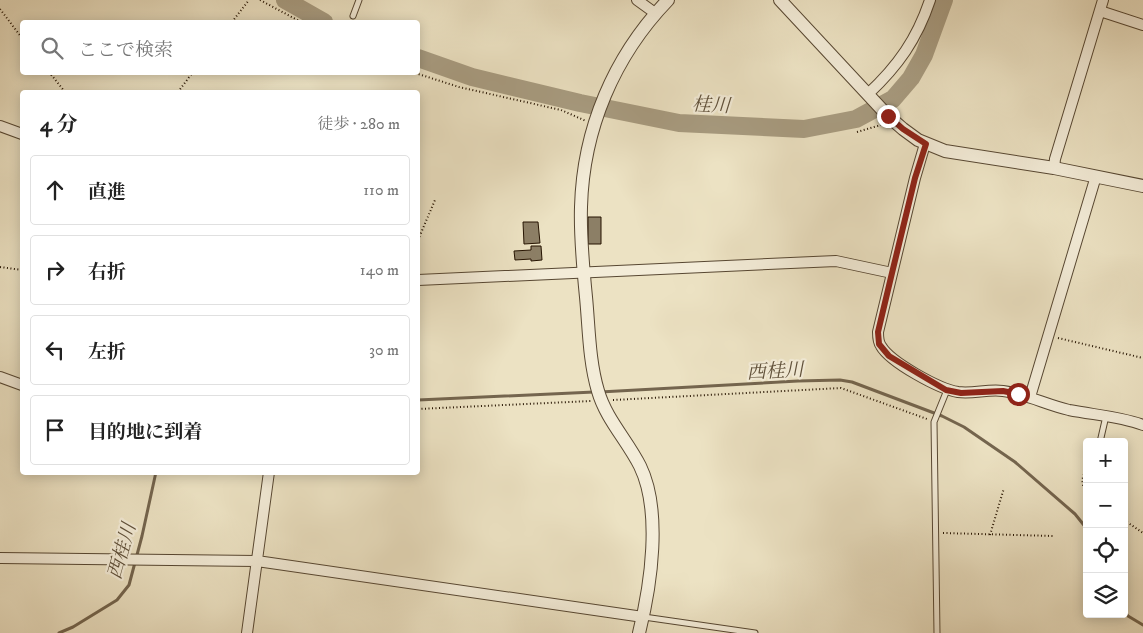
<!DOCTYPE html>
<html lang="ja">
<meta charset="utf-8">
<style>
:root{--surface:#fff;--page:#f2f2f2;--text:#222;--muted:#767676;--line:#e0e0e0}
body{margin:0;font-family:"IM FELL DW Pica","Noto Serif JP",serif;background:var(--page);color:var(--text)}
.controls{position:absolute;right:15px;bottom:15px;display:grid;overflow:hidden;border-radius:5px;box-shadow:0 2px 12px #0003}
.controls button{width:45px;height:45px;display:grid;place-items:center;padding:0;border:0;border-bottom:1px solid var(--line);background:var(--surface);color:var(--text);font:25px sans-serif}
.stop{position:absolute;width:15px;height:15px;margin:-11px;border:4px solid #8f2418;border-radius:50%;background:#fff}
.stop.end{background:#8f2418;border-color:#fff;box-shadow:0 1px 5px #0008}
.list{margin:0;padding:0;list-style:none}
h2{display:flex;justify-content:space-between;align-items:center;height:65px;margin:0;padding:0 20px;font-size:21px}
h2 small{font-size:16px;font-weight:400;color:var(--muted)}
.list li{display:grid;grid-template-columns:32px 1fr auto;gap:15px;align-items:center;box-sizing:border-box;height:70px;margin:0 10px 10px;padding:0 10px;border:1px solid var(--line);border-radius:5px}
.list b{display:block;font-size:19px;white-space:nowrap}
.list em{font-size:16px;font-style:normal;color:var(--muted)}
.icon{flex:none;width:28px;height:28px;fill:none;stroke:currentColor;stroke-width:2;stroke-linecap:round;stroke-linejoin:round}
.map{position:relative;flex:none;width:1143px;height:633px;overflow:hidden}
.search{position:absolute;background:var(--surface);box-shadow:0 2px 12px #0003;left:20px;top:20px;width:400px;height:55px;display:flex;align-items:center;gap:12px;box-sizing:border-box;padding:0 18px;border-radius:5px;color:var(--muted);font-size:19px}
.panel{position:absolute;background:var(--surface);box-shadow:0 2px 12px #0003;left:20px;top:90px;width:400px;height:385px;border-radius:5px}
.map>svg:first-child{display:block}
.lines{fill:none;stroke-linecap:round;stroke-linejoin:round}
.stream{stroke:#74654e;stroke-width:3}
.river{stroke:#a89c81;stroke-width:18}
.building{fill:#8c7f66;stroke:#251301}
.service-casing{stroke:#574732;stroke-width:7}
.minor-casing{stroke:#574732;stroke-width:12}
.tertiary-casing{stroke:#574732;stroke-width:14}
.path{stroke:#251301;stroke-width:2;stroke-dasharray:1 2.5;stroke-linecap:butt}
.service{stroke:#f3ecd8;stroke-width:5}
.minor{stroke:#f3ecd8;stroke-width:10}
.tertiary{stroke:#f3ecd8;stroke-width:12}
.route{stroke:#8f2418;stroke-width:6}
.labels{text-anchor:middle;stroke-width:4.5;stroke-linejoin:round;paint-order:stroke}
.water-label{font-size:19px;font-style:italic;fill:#60513b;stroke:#f3ecd8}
</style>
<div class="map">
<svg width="1143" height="633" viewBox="0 0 1143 633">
<rect width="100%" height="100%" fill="#ece2c3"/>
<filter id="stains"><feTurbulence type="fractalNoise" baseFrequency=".004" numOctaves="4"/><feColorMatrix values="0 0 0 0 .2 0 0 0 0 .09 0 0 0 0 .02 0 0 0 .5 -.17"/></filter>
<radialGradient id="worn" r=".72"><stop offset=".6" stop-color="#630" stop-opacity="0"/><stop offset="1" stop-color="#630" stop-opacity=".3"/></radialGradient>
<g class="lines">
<path class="stream" d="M600 392 798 381 840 380 852 382 942 416 964 427 1015 462 1075 514 1087 529
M418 400 594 392
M1124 611 1128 616 1143 625
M59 633 73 627 117 600 129 585 142 536 156 472"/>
<path class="river" d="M285 0 324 22
M418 58 472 77 580 103 679 123 804 129 856 119 893 99 911 78 924 55 944 0"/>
</g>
<path class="building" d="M588 217H601V244H588Z
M523 222H538L540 243 524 244Z
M531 246H541L542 260 531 261V259L515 260 514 251 531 250Z"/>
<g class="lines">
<defs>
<path id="service" d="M353 16 359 0
M1100 442 1106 416
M644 617 755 633
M937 633 934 422 947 390"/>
<path id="minor" d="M637 0 655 13
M1100 11 1143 25
M868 94C898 66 917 39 930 0
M0 126 22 134
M925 144 915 178 878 332C878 337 878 342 881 346 890 362 939 389 958 392 973 394 988 389 1003 391 1026 394 1047 405 1069 410 1094 415 1119 416 1143 425
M1054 168 1055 159 1103 0
M418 280 836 261 892 273
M0 377 22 385
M1030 397 1096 176
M0 558 257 561 643 617
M247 633 269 472"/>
<path id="tertiary" d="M780 0 888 116 903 129 918 140 945 151 1054 168 1143 186
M639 633C651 585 662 511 640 466 627 440 606 419 598 391 589 361 589 328 586 297 583 267 580 237 581 207 583 129 614 56 668 0"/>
</defs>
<use href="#service" class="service-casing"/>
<use href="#minor" class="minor-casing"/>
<use href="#tertiary" class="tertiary-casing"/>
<path class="path" d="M260 0 301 22
M0 9 22 38
M232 22 249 0
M49 72 65 92
M412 72 459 87 561 110 586 121
M178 92 193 72
M857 132 881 125
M418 240 435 200
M0 267 22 270
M1058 338 1143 358
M613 400 841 388 927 419
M418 409 591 401
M1087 468C1082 477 1080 484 1087 491
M1124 520 1143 533
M943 533 1053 536
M990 535 1004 488"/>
<use href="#service" class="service"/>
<use href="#minor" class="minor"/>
<use href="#tertiary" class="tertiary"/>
</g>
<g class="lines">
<path class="route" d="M888 116 903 129 926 144 915 178 892 273 878 332 879 344 889 356 946 390 961 393 1003 391 1018 394"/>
</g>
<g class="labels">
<g class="water-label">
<text transform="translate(711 104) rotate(3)" y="7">桂川</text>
<text transform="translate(775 370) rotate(-3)" y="7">西桂川</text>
<text transform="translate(121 551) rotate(-74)" y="7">西桂川</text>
</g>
</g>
<rect width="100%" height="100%" filter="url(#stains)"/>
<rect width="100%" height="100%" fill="url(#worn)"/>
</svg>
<div class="controls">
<button>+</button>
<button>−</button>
<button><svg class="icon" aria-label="locate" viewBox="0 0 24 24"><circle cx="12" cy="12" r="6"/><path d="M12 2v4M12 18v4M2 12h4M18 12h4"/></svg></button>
<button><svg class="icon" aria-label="layers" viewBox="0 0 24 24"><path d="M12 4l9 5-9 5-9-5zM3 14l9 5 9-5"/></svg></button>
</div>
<div class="stop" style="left:1018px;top:394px"></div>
<div class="stop end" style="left:888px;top:116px"></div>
<div class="search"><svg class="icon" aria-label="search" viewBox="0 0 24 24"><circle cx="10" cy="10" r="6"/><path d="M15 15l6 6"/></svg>ここで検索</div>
<section class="panel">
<h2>4 分<small>徒歩 · 280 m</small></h2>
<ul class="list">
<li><svg class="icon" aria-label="ahead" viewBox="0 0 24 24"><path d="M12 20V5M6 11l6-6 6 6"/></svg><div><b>直進</b></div><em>110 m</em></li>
<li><svg class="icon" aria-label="right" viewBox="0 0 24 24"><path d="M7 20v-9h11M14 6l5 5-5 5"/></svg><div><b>右折</b></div><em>140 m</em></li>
<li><svg class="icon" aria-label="left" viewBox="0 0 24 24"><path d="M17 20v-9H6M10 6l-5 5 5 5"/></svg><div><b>左折</b></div><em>30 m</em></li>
<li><svg class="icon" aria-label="arrive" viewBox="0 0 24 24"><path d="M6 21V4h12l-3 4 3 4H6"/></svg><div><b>目的地に到着</b></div></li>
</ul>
</section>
</div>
